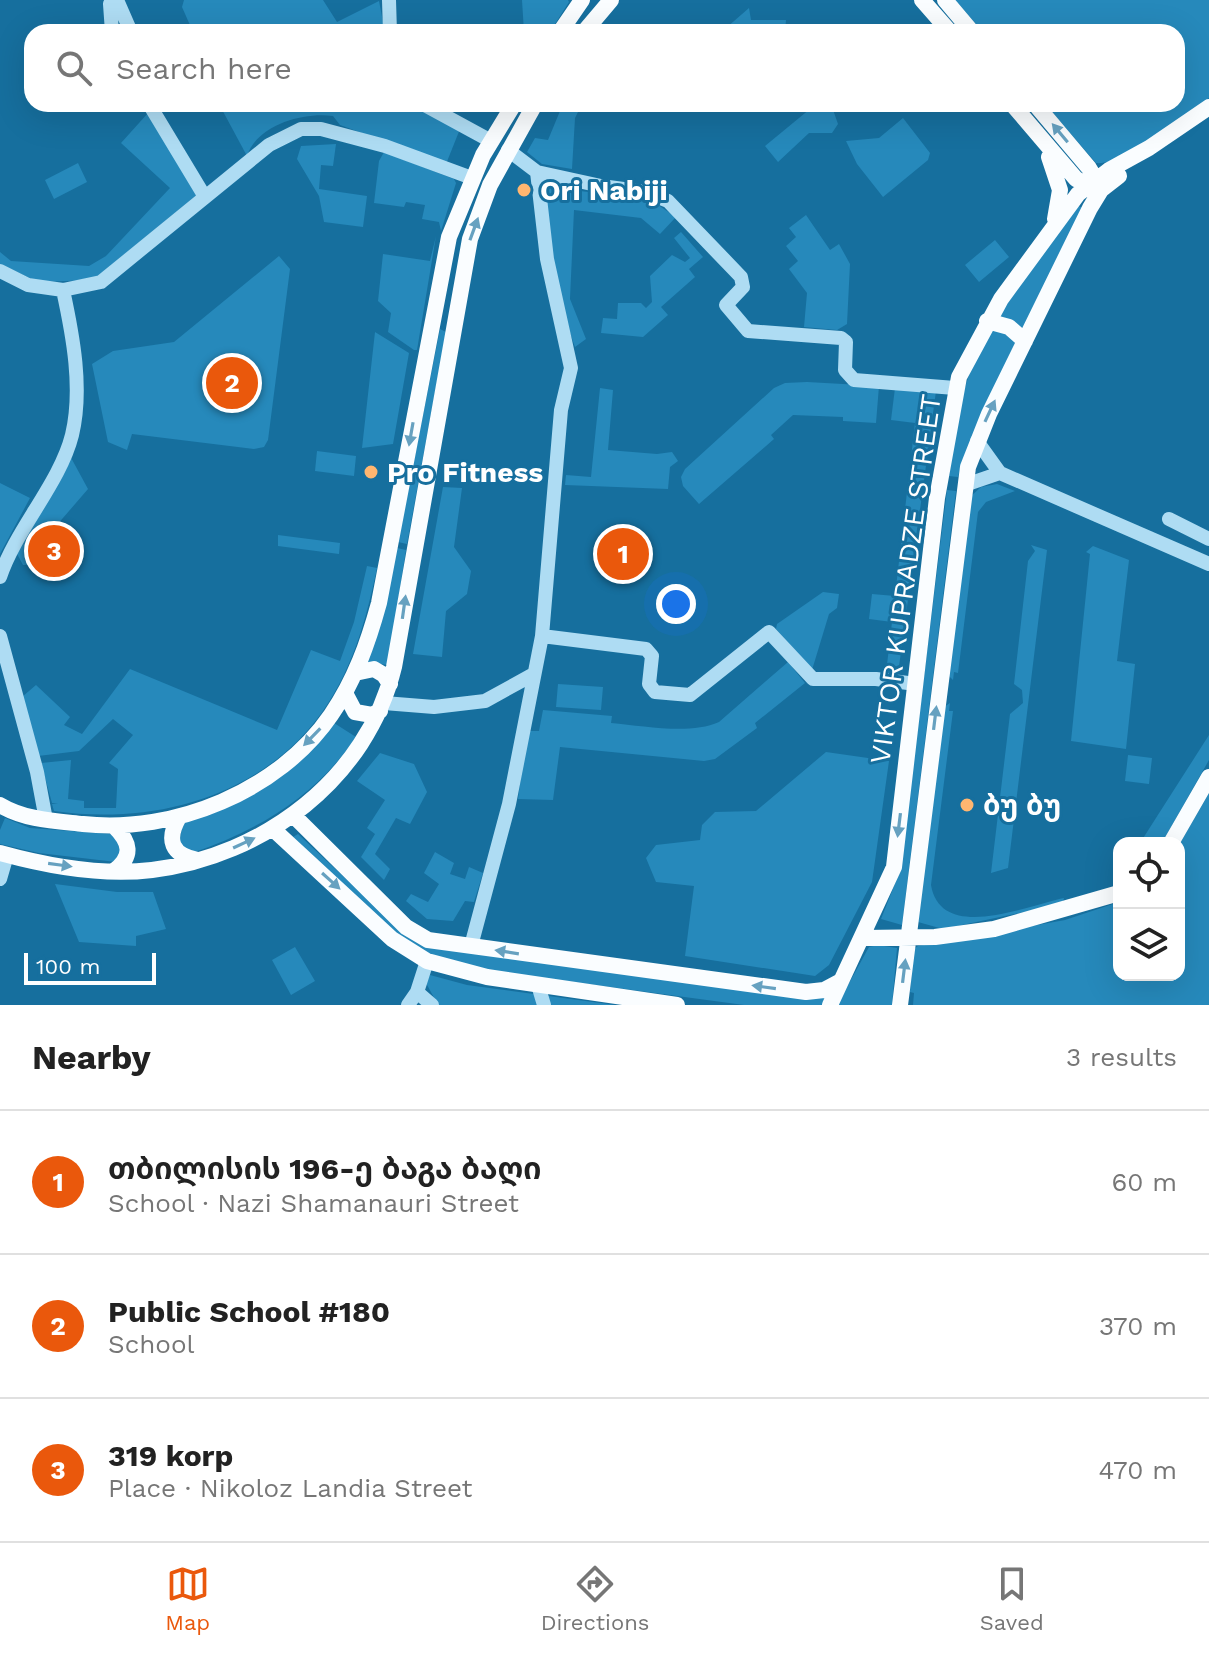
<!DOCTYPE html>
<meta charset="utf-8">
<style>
:root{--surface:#fff;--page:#f6f6f6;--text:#222;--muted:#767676;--line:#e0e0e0;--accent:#ea580c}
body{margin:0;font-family:"Work Sans","Noto Sans Georgian",sans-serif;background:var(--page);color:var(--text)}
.controls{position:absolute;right:24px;bottom:24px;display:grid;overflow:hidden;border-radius:16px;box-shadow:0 8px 32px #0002}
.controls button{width:72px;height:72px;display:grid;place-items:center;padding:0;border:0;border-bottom:2px solid var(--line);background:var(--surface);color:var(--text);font:40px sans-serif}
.scale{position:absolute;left:24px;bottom:20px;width:132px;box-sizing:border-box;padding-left:8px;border:4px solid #fff;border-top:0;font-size:22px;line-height:28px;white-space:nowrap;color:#fff;-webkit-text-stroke:6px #166f9e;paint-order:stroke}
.you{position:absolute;left:676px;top:604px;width:28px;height:28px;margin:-20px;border:6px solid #fff;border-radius:50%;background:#1a73e8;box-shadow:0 0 0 12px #1a73e833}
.badge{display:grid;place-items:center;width:52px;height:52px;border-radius:50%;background:var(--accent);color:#fff;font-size:26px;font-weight:700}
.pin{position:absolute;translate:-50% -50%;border:4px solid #fff;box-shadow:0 2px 8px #0006}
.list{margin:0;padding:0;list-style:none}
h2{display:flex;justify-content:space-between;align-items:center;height:104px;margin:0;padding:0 32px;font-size:34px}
h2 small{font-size:26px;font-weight:400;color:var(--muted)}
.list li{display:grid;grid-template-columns:52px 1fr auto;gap:24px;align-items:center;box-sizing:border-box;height:144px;padding:0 32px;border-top:2px solid var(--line)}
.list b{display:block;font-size:30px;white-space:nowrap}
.list p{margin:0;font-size:26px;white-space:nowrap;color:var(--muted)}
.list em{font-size:26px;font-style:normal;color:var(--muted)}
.icon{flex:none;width:44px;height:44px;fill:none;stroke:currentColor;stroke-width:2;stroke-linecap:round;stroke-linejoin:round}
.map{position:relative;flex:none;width:1209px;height:1005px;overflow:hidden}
.search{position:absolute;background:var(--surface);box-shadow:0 8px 32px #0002;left:24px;right:24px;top:24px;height:88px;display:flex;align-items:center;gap:20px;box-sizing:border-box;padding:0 28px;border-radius:24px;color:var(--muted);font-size:30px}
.sheet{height:536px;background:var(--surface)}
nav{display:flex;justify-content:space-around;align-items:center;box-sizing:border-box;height:112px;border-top:2px solid var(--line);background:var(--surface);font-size:22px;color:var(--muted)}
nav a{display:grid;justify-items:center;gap:4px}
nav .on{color:var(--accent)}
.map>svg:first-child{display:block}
.green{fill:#2689bb}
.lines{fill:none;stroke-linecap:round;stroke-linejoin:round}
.minor{stroke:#aedcf3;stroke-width:14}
.major{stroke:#fafdff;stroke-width:16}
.oneway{fill:#66a1c0}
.poi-dot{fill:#ffb670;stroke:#166f9e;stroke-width:3}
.labels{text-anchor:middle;stroke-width:6;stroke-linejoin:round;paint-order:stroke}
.poi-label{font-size:28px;font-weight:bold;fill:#fff;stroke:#166f9e;text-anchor:start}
.street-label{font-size:28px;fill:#fff;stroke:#166f9e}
</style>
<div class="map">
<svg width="1209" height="1005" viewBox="0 0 1209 1005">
<rect width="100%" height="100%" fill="#166f9e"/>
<path class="green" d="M184 0H323L337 22 379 1 385 32H193L182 7Z
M522 0H568L569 2 550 32H524Z
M955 0H1209V98C1183 116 1126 166 1096 163L1045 104H1177V32H983Z
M749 8 751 20H786L785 32H729L726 28Z
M219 104H416L460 129 446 164 340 125 333 116C303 112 257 125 247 156Z
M551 104H582L575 118 572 169 542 164 527 152 535 138 548 140 560 111Z
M816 104H831L838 124 832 133H809L778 162 765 146Z
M148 113 198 194 93 280 38 282 0 264V252L11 261 89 266 106 256 170 188 121 143Z
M903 118 930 153 928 160 883 197 857 164 846 141 879 138Z
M336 144 333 166 321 165 319 189 367 196 363 227 324 222 319 196 297 159 301 146Z
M384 152 454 179 456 183 441 231 439 222 422 219 425 205 406 202 404 207 374 203 379 161Z
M78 163 87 182 54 199 45 180Z
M544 180 580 191 649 199 676 217 660 234 641 218 574 210 570 299 586 339 575 347 555 291Z
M1076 205 1083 208 1024 331 998 317Z
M806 215 830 250 839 244 850 264 847 324 837 330 804 327 807 293 789 269 798 261 786 246 796 237 789 228Z
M681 232 703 257 689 269 695 277 661 307 668 315 643 337 601 333 603 318 617 319 618 303H641L646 308 652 302 650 276 672 255 685 262 690 258 674 238Z
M436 236 417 350H414L388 332 391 313 378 301 383 254 430 261Z
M995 240 1009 257 979 282 965 265Z
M279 256 290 269 268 440 264 447 254 449 132 434 127 450 108 442 92 364 113 351 174 342Z
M440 329 446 332 407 544 398 542Z
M991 329 1000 330 1016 341 962 461 958 477 949 476C958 417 960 381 991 329Z
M375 332 409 353 393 444 362 448Z
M807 382 879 386 876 423 843 421V417L793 415 771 435 774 439 699 504 683 486 681 477 685 469 774 388 785 383Z
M600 388 613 390 608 450 657 454 672 452 678 461 670 467 668 489 565 485 566 475 591 477Z
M895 388 936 391 898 674 886 673 892 622 869 619 872 594 895 596 915 423 891 420Z
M317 451 356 456 354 476 315 471Z
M69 454 88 489 50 533 41 565H23L15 550Z
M0 483 30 498 0 554Z
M997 484 1015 491 986 502 978 512 958 673 954 672 953 680 948 675 970 497 981 487Z
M443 487 462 488 454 547 471 571 467 594 446 611 442 657 413 654Z
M947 490 956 491 902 925 881 919 900 871Z
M278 535 340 543 339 554 278 546Z
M1031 545 1047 550 1008 868 991 873 1010 714 1023 703 1022 690 1014 684 1028 561 1035 551Z
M1093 546 1129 560 1117 661 1135 664 1126 749 1071 741 1090 554 1086 552Z
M397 548 406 550 388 665 367 662Z
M367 566 377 568C366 621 351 675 317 719 255 799 149 825 54 811L52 804H58L52 803 41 763 71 760 68 799 84 801V808H116L118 769 109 763 133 735 113 719 79 751 38 756 22 697 36 685 70 717 64 725 82 734 130 669 277 730 311 650 340 661 354 622Z
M823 592 839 594 837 608 829 614 812 670 776 629 777 624Z
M788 662 805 683 755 723 757 728 715 759 704 761 560 747 553 800 518 799 527 731H539L543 710 612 716 611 723C645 726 690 735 719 722Z
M558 684 603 687 601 710 556 707Z
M950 703 949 711H953L931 885C941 943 1026 906 1064 898L1062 904 943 929 918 922 944 707Z
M334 723 356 737C316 796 259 830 192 853L179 844 183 823C250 801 285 770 334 723Z
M1209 735V760L1162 843H1140Z
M826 752 889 761 872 882 829 965 815 976 685 956 694 886 656 882 646 858 656 845 700 840 702 825 715 812 756 811Z
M380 753 414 764 427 792 410 824 396 818 375 854 390 869 384 880 361 857 375 834 367 828 385 800 357 781Z
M1128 755 1152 758 1149 784 1125 781Z
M1209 793V1005H913L914 993 910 992 914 949 918 946 1065 920 1119 902V975H1179V845Z
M5 818 30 828 112 834 122 848 116 862 39 853 0 844V830Z
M298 834 409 938 825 997V1005H744L470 968 434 960 405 942 293 837Z
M435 852 454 863 450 874 465 879 469 867 483 873 474 902 465 901 453 921 427 919 406 901 411 894 428 902 439 884 424 873Z
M55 884 117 892H153L166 929 136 936V946L79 942Z
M878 945 897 948 892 1005H837L869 947Z
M295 947 315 981 291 995 272 960Z
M430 975 467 985 615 1005H438L426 983Z"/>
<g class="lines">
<path class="minor" d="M117 0 131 32
M389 0 390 32
M112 32 110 4 117 0
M149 104 205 197
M423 104 491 141
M537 172 601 186 646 192 668 201 741 277 743 287 726 305 748 331 841 338 846 342 845 370 854 380 955 388
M0 271 28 285 63 290 101 282 269 145 301 129H321L385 146 472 178
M1000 473 1209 564
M965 485 1000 473 977 441
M1169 519 1209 539
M0 577C16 529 60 483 72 435 83 389 73 336 63 290
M0 636 37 772 46 820
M542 636 646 649 652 656 649 684 655 692 690 695 769 632 813 679H876L916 684
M384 703 434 707 485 701 534 674
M0 879 7 855
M471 946 509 804 542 636 561 410 571 368 547 259 537 172 508 150
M538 985 544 1005
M417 992 432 1005
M408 1005 417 992 427 961"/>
<path class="major" d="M922 0 950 32
M945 0 972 32
M560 32 582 0
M584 32 611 0
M1012 104 1076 179 1096 189
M1035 104 1089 168 1101 188
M1049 157 1060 190 1055 219
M987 321 1009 327 1025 341
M355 673 374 669 384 675 390 684
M345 693 355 712 372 715 380 711
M0 805C25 820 55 821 83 824 174 834 279 791 331 715 355 680 368 643 379 603L449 237 483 155 514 104
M293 815 406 927 428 940 806 992 824 990 839 982
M179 817C166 840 171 855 198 860
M114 826C130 842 134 856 114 871
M273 829 392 939 427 961 487 977 677 1005
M1171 843 1209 777
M0 853C47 866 103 876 152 870 264 856 367 779 394 667L470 239 490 185 535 104
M864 938 935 937 994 929 1119 893
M830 1005 894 867 937 498 959 377 1001 299 1078 194 1109 170 1149 148 1209 107
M900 1005 968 467 989 414 1090 208 1101 190 1119 176"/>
</g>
<defs><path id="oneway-solid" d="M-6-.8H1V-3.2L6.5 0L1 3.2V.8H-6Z" transform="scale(2)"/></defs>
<g class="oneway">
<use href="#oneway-solid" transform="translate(1060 133) rotate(-130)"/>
<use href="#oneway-solid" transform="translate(474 229) rotate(-70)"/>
<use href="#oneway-solid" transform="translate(990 411) rotate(-65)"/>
<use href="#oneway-solid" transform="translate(411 434) rotate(100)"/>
<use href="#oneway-solid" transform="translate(404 607) rotate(-82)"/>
<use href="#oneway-solid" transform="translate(935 718) rotate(-83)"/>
<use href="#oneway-solid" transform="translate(312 737) rotate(134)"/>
<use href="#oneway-solid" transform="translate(899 825) rotate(97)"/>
<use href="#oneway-solid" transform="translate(244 843) rotate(-25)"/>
<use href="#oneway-solid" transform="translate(60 865) rotate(8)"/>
<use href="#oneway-solid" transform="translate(331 881) rotate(42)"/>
<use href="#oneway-solid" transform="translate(507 952) rotate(-171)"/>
<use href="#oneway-solid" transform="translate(904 971) rotate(-83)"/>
<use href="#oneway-solid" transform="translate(764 987) rotate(-172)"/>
</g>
<g class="poi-dot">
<circle cx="524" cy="190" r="8"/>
<circle cx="371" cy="472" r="8"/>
<circle cx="967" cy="805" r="8"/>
</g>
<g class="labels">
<g class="poi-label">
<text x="540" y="200">Ori Nabiji</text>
<text x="387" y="482">Pro Fitness</text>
<text x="983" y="815">ბუ ბუ</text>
</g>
<g class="street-label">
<text transform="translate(905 579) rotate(-82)" y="10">VIKTOR KUPRADZE STREET</text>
</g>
</g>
</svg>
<div class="controls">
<button><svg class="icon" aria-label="locate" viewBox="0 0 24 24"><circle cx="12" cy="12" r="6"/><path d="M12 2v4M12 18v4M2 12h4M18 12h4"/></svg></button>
<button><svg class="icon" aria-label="layers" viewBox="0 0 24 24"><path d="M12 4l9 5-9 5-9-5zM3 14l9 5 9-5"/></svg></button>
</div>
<div class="scale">100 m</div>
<div class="you"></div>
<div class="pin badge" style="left:623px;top:554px">1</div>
<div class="pin badge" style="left:232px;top:383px">2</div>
<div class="pin badge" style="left:54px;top:551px">3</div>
<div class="search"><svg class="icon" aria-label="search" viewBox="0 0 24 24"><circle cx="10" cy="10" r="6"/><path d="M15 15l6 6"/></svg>Search here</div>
</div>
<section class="sheet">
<h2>Nearby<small>3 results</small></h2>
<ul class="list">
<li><span class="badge">1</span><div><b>თბილისის 196-ე ბაგა ბაღი</b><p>School · Nazi Shamanauri Street</p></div><em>60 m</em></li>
<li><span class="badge">2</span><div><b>Public School #180</b><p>School</p></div><em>370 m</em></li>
<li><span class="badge">3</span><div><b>319 korp</b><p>Place · Nikoloz Landia Street</p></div><em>470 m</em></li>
</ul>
</section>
<nav>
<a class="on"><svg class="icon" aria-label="map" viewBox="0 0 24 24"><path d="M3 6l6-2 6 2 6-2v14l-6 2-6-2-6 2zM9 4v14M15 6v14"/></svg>Map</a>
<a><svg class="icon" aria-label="directions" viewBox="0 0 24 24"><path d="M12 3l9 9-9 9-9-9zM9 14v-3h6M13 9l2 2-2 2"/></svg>Directions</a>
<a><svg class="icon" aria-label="saved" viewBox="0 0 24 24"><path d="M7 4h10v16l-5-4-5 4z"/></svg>Saved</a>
</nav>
